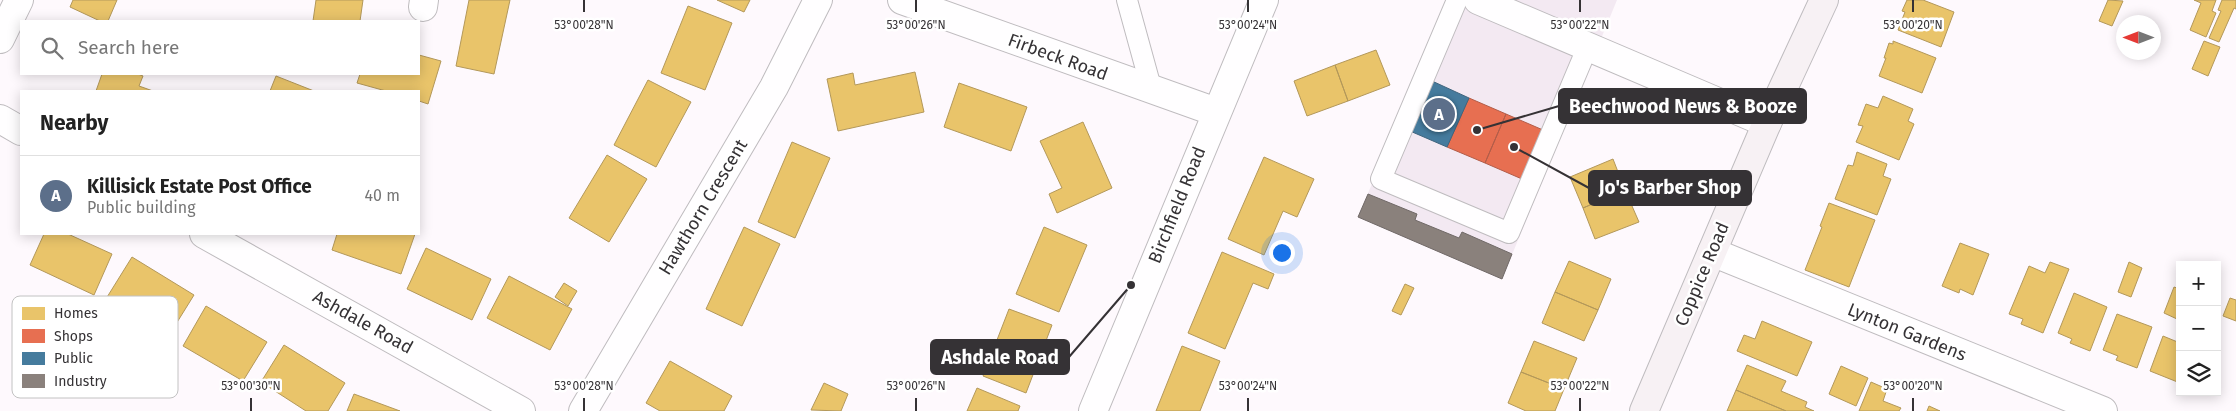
<!DOCTYPE html>
<meta charset="utf-8">
<style>
:root{--surface:#fff;--page:#f2f2f2;--text:#222;--muted:#767676;--line:#e0e0e0;--accent:#111827}
body{margin:0;font-family:"Fira Sans",sans-serif;background:var(--page);color:var(--text)}
.controls{position:absolute;right:15px;bottom:15px;display:grid;overflow:hidden;border-radius:0px;box-shadow:0 2px 12px #0003}
.controls button{width:45px;height:45px;display:grid;place-items:center;padding:0;border:0;border-bottom:1px solid var(--line);background:var(--surface);color:var(--text);font:25px sans-serif}
.compass{position:absolute;left:2116px;top:15px;width:45px;height:45px;border-radius:50%;background:var(--surface);box-shadow:0 2px 12px #0003;rotate:270deg}
.you{position:absolute;left:1281px;top:252px;width:18px;height:18px;margin:-12px;border:4px solid #fff;border-radius:50%;background:#1a73e8;box-shadow:0 0 0 8px #1a73e833}
.badge{display:grid;place-items:center;width:32px;height:32px;border-radius:50%;background:var(--accent);color:#fff;font-size:16px;font-weight:700}
.pin{position:absolute;translate:-50% -50%;border:2px solid #fff;box-shadow:0 1px 5px #0006}
.list{margin:0;padding:0;list-style:none}
h2{display:flex;justify-content:space-between;align-items:center;height:65px;margin:0;padding:0 20px;font-size:21px}
h2 small{font-size:16px;font-weight:400;color:var(--muted)}
.list li{display:grid;grid-template-columns:32px 1fr auto;gap:15px;align-items:center;box-sizing:border-box;height:80px;padding:0 20px;border-top:1px solid var(--line)}
.list b{display:block;font-size:19px;white-space:nowrap}
.list p{margin:0;font-size:16px;white-space:nowrap;color:var(--muted)}
.list em{font-size:16px;font-style:normal;color:var(--muted)}
.icon{flex:none;width:28px;height:28px;fill:none;stroke:currentColor;stroke-width:2;stroke-linecap:round;stroke-linejoin:round}
.map{position:relative;flex:none;width:2236px;height:411px;overflow:hidden}
.search{position:absolute;background:var(--surface);box-shadow:0 2px 12px #0003;left:20px;top:20px;width:400px;height:55px;display:flex;align-items:center;gap:12px;box-sizing:border-box;padding:0 18px;border-radius:0px;color:var(--muted);font-size:19px}
.panel{position:absolute;background:var(--surface);box-shadow:0 2px 12px #0003;left:20px;top:90px;width:400px;height:145px;border-radius:0px}
.map>svg:first-child{display:block}
.built{fill:#f3e9f2}
.homes{fill:#e9c46a;stroke:#b3985a}
.shops{fill:#e76f51;stroke:#b25d49}
.public{fill:#457b9d;stroke:#40657e}
.industry{fill:#8a817c;stroke:#706967}
.lines{fill:none;stroke-linecap:round;stroke-linejoin:round}
.lane-casing{stroke:#bfbcbf;stroke-width:22}
.street-casing{stroke:#bfbcbf;stroke-width:30}
.secondary-casing{stroke:#bfbcbf;stroke-width:30}
.lane{stroke:#fffeff;stroke-width:20}
.street{stroke:#fffeff;stroke-width:28}
.secondary{stroke:#f7f1f4;stroke-width:28}
.ticks{fill:none;stroke:#353235;stroke-width:2}
.labels{text-anchor:middle;stroke-width:5;stroke-linejoin:round;paint-order:stroke}
.street-label{font-size:18px;fill:#353235;stroke:#fff}
.key{fill:#fff;stroke:#c2c2c2;stroke-width:1}
.key-label{font-size:14px;fill:#353235}
.ticks-label{font-size:12px;text-anchor:middle;fill:#353235;stroke:#fff;stroke-width:5;stroke-linejoin:round;paint-order:stroke}
.leader{fill:none;stroke:#353235;stroke-width:2}
.callout-dot{fill:#353235;stroke:#fff;stroke-width:2}
.callout{fill:#353235;stroke:#353235;stroke-width:2}
.callout-label{font-size:19px;text-anchor:middle;font-weight:bold;fill:#fff}
</style>
<div class="map">
<svg width="2236" height="411" viewBox="0 0 2236 411">
<rect width="100%" height="100%" fill="#fef9fd"/>
<path class="built" d="M1452 0H1617L1502 279 1358 217 1426 55Z"/>
<path class="homes" d="M73 0H117L108 21H100L70 7Z
M316 0H363L360 21H313Z
M469 0H510L494 74 456 66Z
M717 0H750L744 12Z
M1907 0H1923L1954 12 1941 47 1898 30 1905 12 1902 11Z
M2108 0 2123 1 2112 26 2099 21Z
M2194 0H2216L2212 11 2216 13 2206 37 2190 30 2201 3Z
M2222 0H2236V9L2234 8 2219 42 2209 38 2221 11 2218 10Z
M688 6 732 23 705 90 661 73Z
M1893 41 1936 58 1922 93 1879 76 1886 58H1884L1889 43 1893 44Z
M2204 41 2220 47 2208 76 2192 69Z
M1376 50 1390 85 1348 101 1335 65Z
M419 55 441 61 428 104 419 101V91H386L357 83 360 74H419Z
M1335 65 1348 101 1307 116 1294 81Z
M915 72 924 112 838 131 827 79 853 73 855 85Z
M102 74H138L143 76 139 86 153 91H96Z
M276 76 314 91H270Z
M648 80 691 102 656 167 614 145Z
M959 83 1027 107 1011 151 944 127Z
M1883 96 1913 109 1908 121 1914 124 1899 160 1856 142 1863 126 1858 125 1866 104 1878 108Z
M1083 122 1112 188 1057 213 1049 194 1062 188 1040 141Z
M792 142 830 158 795 238 758 222Z
M1857 152 1887 164 1883 176 1891 179 1877 215 1835 199 1848 165 1853 166Z
M607 155 647 179 609 242 569 218Z
M1264 157 1314 179 1297 217 1283 211 1264 255 1228 239Z
M1613 159 1625 190 1583 208 1570 177Z
M1625 190 1639 222 1595 239 1583 208Z
M1829 203 1875 220 1849 287 1805 270 1822 227 1820 226Z
M744 227 780 244 742 326 706 309Z
M1044 227 1087 245 1059 312 1016 294Z
M44 234H68L112 254 94 295 30 265Z
M337 234H415L401 274 332 250Z
M1960 243 1989 254 1973 295 1960 289 1959 293 1942 286Z
M426 248 491 279 472 320 407 289Z
M1222 252 1274 274 1268 289 1253 283 1225 349 1188 333Z
M132 257 194 295 153 361 131 347 144 327 104 302Z
M1569 261 1611 279 1598 310 1555 292Z
M2050 262 2069 269 2043 333 2021 324 2023 319 2009 314 2029 266 2045 273Z
M2129 262 2142 268 2131 297 2118 292Z
M509 276 572 309 550 350 487 318Z
M564 283 577 291 568 306 555 297Z
M1405 284 1414 288 1401 315 1392 311Z
M2174 287 2180 289V313L2177 319 2164 313Z
M1555 292 1598 310 1584 341 1542 323Z
M2074 293 2107 307 2090 351 2070 343 2072 339 2058 333Z
M2230 298 2236 300V321L2223 316Z
M206 306 267 342 243 381 183 346Z
M1009 309 1052 325 1026 393 983 376Z
M2117 314 2152 327 2137 368 2116 360 2118 356 2103 350Z
M1762 321 1812 342 1797 376 1737 351 1744 335 1755 339Z
M2163 336 2180 343V383L2150 371Z
M1534 341 1577 358 1564 389 1521 372Z
M284 345 345 383 328 411H306L261 382Z
M1182 346 1220 361 1200 411H1156Z
M670 361 732 396 724 411H660L646 403Z
M1747 365 1786 381 1781 391 1807 402 1805 407 1814 411H1786L1736 390Z
M1841 366 1868 378 1856 406 1829 394Z
M1521 372 1564 389 1555 411H1526L1508 403Z
M1871 382 1887 389 1883 401 1901 408 1899 411H1859Z
M824 383 848 394 841 411 811 410Z
M977 388 1020 406 1018 411H967Z
M1736 390 1786 411H1727Z
M354 394 400 411H347Z
M1929 406 1940 411H1927Z"/>
<path class="shops" d="M1469 98 1506 114 1485 163 1447 147Z
M1506 114 1543 130 1522 179 1485 163Z"/>
<path class="public" d="M1432 81 1469 98 1447 147 1410 131Z"/>
<path class="industry" d="M1368 194 1417 214 1415 220 1459 238 1462 232 1512 254 1502 279 1358 217Z"/>
<g class="lines">
<defs>
<path id="lane" d="M1127 0 1152 91
M1457 0 1381 179 1509 233 1588 46"/>
<path id="street" d="M902 0 1216 112
M1478 0 1767 123
M423 7 424 0
M0 39 19 0
M0 119 21 131
M204 234 521 411
M1712 252 2103 411
M583 411 774 87 818 0
M1093 411 1264 0"/>
<path id="secondary" d="M1644 411 1767 123 1824 0"/>
</defs>
<use href="#lane" class="lane-casing"/>
<use href="#street" class="street-casing"/>
<use href="#secondary" class="secondary-casing"/>
<use href="#lane" class="lane"/>
<use href="#street" class="street"/>
<use href="#secondary" class="secondary"/>
</g>
<path class="ticks" d="M584 0V12M916 0V12M1248 0V12M1580 0V12M1913 0V12M251 398V411M584 398V411M916 398V411M1248 398V411M1580 398V411M1913 398V411"/>
<g class="labels">
<g class="street-label">
<text transform="translate(1058 57) rotate(20)" y="6">Firbeck Road</text>
<text transform="translate(1177 205) rotate(-68)" y="6">Birchfield Road</text>
<text transform="translate(703 207) rotate(-59)" y="6">Hawthorn Crescent</text>
<text transform="translate(1702 274) rotate(-67)" y="6">Coppice Road</text>
<text transform="translate(363 322) rotate(29)" y="6">Ashdale Road</text>
<text transform="translate(1907 332) rotate(22)" y="6">Lynton Gardens</text>
</g>
</g>
<rect x="12" y="296" width="166" height="102" rx="8" class="key"/>
<rect x="22" y="307" width="23" height="13" fill="#e9c46a"/>
<rect x="22" y="329" width="23" height="14" fill="#e76f51"/>
<rect x="22" y="352" width="23" height="13" fill="#457b9d"/>
<rect x="22" y="374" width="23" height="14" fill="#8a817c"/>
<g class="key-label">
<text x="54" y="318">Homes</text>
<text x="54" y="341">Shops</text>
<text x="54" y="363">Public</text>
<text x="54" y="386">Industry</text>
</g>
<g class="ticks-label">
<text x="584" y="29">53°00'28"N</text>
<text x="916" y="29">53°00'26"N</text>
<text x="1248" y="29">53°00'24"N</text>
<text x="1580" y="29">53°00'22"N</text>
<text x="1913" y="29">53°00'20"N</text>
<text x="251" y="390">53°00'30"N</text>
<text x="584" y="390">53°00'28"N</text>
<text x="916" y="390">53°00'26"N</text>
<text x="1248" y="390">53°00'24"N</text>
<text x="1580" y="390">53°00'22"N</text>
<text x="1913" y="390">53°00'20"N</text>
</g>
<path class="leader" d="M1477 130L1559 106M1514 147L1589 188M1131 285L1069 357"/>
<g class="callout-dot">
<circle cx="1477" cy="130" r="5"/>
<circle cx="1514" cy="147" r="5"/>
<circle cx="1131" cy="285" r="5"/>
</g>
<g class="callout">
<rect x="1559" y="89" width="247" height="34" rx="5"/>
<rect x="1589" y="171" width="162" height="34" rx="5"/>
<rect x="931" y="340" width="138" height="34" rx="5"/>
</g>
<g class="callout-label">
<text x="1683" y="113">Beechwood News &amp; Booze</text>
<text x="1670" y="194">Jo's Barber Shop</text>
<text x="1000" y="364">Ashdale Road</text>
</g>
</svg>
<div class="controls">
<button>+</button>
<button>−</button>
<button><svg class="icon" aria-label="layers" viewBox="0 0 24 24"><path d="M12 4l9 5-9 5-9-5zM3 14l9 5 9-5"/></svg></button>
</div>
<svg class="compass" viewBox="-18 -18 36 36"><path d="M0-13l5 13h-10z" fill="#e53935"/><path d="M0 13l5-13h-10z" fill="#767676"/></svg>
<div class="you"></div>
<div class="pin badge" style="left:1439px;top:114px;background:#5c6f8a">A</div>
<div class="search"><svg class="icon" aria-label="search" viewBox="0 0 24 24"><circle cx="10" cy="10" r="6"/><path d="M15 15l6 6"/></svg>Search here</div>
<section class="panel">
<h2>Nearby<small></small></h2>
<ul class="list">
<li><span class="badge" style="background:#5c6f8a">A</span><div><b>Killisick Estate Post Office</b><p>Public building</p></div><em>40 m</em></li>
</ul>
</section>
</div>
